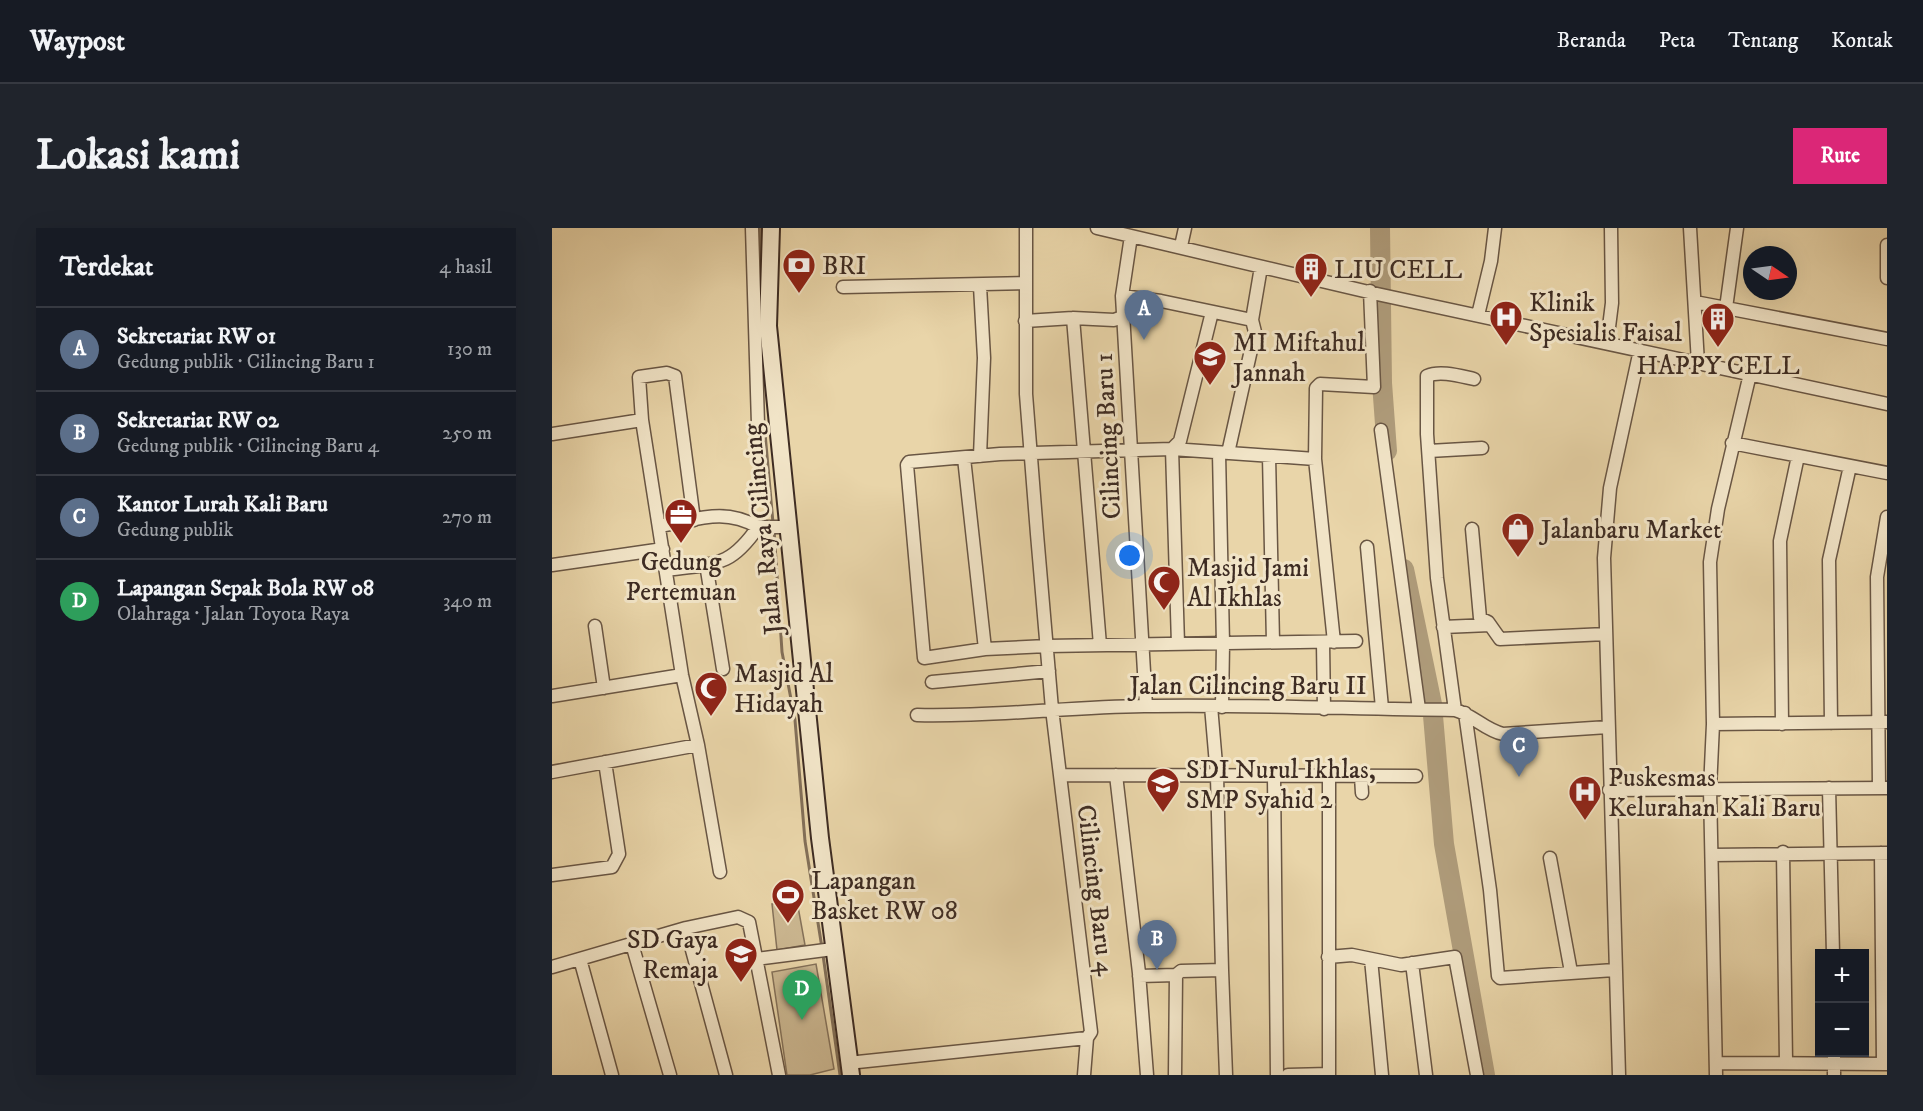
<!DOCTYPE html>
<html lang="id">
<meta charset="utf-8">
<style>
:root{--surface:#171b24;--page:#20242c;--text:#f1f3f6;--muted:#9ea1a6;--line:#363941;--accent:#db2777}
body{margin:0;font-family:"IM FELL DW Pica",serif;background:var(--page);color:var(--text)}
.controls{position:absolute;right:18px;bottom:18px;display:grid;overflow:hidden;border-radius:0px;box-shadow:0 6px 24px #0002}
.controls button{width:54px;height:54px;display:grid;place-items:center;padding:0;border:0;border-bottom:2px solid var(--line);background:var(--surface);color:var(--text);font:30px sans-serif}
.compass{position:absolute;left:1191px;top:18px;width:54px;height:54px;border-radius:50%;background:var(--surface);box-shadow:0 6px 24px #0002;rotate:103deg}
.you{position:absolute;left:578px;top:328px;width:21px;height:21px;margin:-15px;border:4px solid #fff;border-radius:50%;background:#1a73e8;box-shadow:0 0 0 9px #1a73e833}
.badge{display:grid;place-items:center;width:39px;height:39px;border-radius:50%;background:var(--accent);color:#fff;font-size:20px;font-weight:700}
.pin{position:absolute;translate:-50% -50px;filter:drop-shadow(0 2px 3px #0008)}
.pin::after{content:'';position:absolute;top:32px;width:21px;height:18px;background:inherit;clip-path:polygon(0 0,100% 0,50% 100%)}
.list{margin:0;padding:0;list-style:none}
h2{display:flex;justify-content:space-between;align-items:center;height:78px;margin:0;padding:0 24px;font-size:26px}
h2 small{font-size:20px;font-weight:400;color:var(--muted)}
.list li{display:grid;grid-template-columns:39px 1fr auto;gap:18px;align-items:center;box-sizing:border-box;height:84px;padding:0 24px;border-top:2px solid var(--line)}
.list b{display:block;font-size:22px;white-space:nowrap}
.list p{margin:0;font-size:20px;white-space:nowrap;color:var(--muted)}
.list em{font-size:20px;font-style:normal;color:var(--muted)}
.map{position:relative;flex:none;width:1335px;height:847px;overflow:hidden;border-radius:0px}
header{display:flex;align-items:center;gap:36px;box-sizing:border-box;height:84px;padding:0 30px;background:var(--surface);border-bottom:2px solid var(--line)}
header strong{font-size:28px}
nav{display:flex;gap:33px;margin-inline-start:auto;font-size:21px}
.intro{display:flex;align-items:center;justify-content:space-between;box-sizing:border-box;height:144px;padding:0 36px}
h1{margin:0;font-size:42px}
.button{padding:15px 27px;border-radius:0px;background:var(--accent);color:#fff;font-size:21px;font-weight:700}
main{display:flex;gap:36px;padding:0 36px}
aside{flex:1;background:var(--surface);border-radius:0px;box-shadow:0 6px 24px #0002}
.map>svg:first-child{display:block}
.pitch{fill:#ccb892;stroke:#85725a;stroke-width:1.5}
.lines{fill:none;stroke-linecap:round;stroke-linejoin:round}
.stream{stroke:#826f58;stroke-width:3}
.river{stroke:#af9c7b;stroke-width:20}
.street-casing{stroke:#695644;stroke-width:15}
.secondary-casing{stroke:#3e2c23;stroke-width:20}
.street{stroke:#f1e4c7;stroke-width:12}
.secondary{stroke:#f1e4c7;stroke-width:16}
.labels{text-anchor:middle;stroke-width:6;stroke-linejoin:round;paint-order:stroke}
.poi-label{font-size:26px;fill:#3e2c23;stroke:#f1e4c7;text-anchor:start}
.street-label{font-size:26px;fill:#3e2c23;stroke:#f1e4c7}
</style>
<header>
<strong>Waypost</strong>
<nav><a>Beranda</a><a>Peta</a><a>Tentang</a><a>Kontak</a></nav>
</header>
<div class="intro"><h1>Lokasi kami</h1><a class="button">Rute</a></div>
<main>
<aside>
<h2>Terdekat<small>4 hasil</small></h2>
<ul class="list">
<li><span class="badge" style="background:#5c6f8a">A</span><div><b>Sekretariat RW 01</b><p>Gedung publik · Cilincing Baru 1</p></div><em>130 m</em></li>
<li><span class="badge" style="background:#5c6f8a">B</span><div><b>Sekretariat RW 02</b><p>Gedung publik · Cilincing Baru 4</p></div><em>250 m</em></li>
<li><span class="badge" style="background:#5c6f8a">C</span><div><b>Kantor Lurah Kali Baru</b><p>Gedung publik</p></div><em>270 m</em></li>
<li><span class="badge" style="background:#2e9e5b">D</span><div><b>Lapangan Sepak Bola RW 08</b><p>Olahraga · Jalan Toyota Raya</p></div><em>340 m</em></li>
</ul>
</aside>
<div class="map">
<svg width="1335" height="847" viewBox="0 0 1335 847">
<rect width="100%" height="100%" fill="#e9d5a9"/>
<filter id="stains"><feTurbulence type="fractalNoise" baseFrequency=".00333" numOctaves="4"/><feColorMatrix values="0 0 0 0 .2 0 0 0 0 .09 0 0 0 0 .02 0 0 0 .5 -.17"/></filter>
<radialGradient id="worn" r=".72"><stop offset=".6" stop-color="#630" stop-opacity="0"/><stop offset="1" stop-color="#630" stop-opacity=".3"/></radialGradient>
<path class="pitch" d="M245 673 253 717 225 722 220 676Z
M264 736 282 841 258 847H235L220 744Z"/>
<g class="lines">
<path class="stream" d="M208 0V76
M212 194 221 295
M222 301 230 424 243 492 253 613 270 720
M271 727 288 847"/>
<path class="river" d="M828 0 830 155 835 223
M852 341 880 476 892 616 933 847"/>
<defs>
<path id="street" d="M200 0 206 196
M474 0V166L485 306 500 481 539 804 535 810 532 847
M545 0 825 66 1335 176
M1138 0 1146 135
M579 8 570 68 594 478
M1335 17V50
M629 18 633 0
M428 58 432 130 428 228
M291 59 473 55
M570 68 609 73 700 92
M1143 74 1335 111
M1174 80 1185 0
M926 87 939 33 943 0
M521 90 548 417
M473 93 521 90 562 92 570 89
M1055 115 1060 75 1059 0
M829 202 867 481
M0 206 90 192
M1180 215 1335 245
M877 223 930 220
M667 225 671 416 670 479
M676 225 703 104 700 92 709 39
M717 228 721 414
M412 230 433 421
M763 231 620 221 448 226 357 234 355 237 372 430 433 421 495 418 804 413
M142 292 123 148 115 145 87 149 90 192 130 447 146 517 168 644
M107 298C145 292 171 279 206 299
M920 301 928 390 936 394 948 411 1054 406
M815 319 830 480
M154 336 171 441
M0 337 111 321
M115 342C162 335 177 341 206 299H235
M43 398 52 460
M891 399 938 397
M782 414 763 231 764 160 768 156 822 159 818 63
M771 415 772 481
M626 416 620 221 628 213 660 84
M380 454 497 443
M0 468 130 447
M903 482 885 350 875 206V148C888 142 908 148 922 151
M913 485 938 662 946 748 948 750 1062 742
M365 487C441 489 516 479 592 478 696 476 800 481 903 482 921 487 933 502 951 506L1056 499
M1279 495 1277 332 1298 238
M1161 496 1335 494
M1230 496 1228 313 1246 228
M0 544 146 517
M508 547 864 548
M564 547 587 745 595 847
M722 548 725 847
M777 548V847
M809 548 810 565
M1277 560 1281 726
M1327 560 1325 349 1335 289
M1057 562 1335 560
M1231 624 1234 834
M1329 625 1331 836
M1160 627 1335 625
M998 630 1019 744
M0 647 60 639 67 626 53 534
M134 700 174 847
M80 716 118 847
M776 729 800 727 849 737 903 729 925 847
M28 731 60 847
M204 731 281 721
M819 731 830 847
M860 735 874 847
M0 739 134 700 186 689 197 694 227 847
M670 742 674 847
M587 748 624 747
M296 835 535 810
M1164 835 1335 836
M623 847 624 747 629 743 670 742 665 548 659 478
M736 847 777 846
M1067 847 1052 330 1058 260 1088 122
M1164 847 1158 561 1161 496 1158 334 1166 281 1198 146
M1282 847V824"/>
<path id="secondary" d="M219 0 216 98 268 610 299 847"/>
</defs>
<use href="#street" class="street-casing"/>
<use href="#secondary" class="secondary-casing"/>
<use href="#street" class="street"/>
<use href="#secondary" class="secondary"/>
</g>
<defs>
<symbol id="bank-pin" viewBox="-11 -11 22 30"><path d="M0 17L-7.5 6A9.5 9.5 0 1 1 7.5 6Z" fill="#8f2418" stroke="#f1e4c7"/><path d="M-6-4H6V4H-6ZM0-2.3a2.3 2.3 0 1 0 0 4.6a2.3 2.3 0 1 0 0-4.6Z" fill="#fff"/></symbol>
<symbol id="building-pin" viewBox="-11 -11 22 30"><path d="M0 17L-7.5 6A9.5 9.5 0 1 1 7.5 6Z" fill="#8f2418" stroke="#f1e4c7"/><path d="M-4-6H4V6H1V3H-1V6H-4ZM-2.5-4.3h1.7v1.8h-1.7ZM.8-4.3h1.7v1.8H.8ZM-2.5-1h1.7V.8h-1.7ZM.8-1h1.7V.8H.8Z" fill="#fff"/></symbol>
<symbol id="hospital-pin" viewBox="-11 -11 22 30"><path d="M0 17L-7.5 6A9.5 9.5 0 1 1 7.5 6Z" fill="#8f2418" stroke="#f1e4c7"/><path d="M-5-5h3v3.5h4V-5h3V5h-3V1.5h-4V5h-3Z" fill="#fff"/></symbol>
<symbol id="school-pin" viewBox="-11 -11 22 30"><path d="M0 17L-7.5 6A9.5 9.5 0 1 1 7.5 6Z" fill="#8f2418" stroke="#f1e4c7"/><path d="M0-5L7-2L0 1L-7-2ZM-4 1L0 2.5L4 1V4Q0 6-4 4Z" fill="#fff"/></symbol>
<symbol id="office-pin" viewBox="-11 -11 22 30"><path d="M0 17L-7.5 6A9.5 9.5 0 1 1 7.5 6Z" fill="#8f2418" stroke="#f1e4c7"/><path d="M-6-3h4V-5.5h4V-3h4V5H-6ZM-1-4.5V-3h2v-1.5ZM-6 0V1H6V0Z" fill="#fff"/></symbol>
<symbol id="shop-pin" viewBox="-11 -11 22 30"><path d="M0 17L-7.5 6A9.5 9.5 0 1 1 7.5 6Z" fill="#8f2418" stroke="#f1e4c7"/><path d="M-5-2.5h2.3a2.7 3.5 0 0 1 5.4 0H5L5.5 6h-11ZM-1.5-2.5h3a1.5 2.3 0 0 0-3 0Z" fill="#fff"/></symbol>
<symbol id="mosque-pin" viewBox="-11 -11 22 30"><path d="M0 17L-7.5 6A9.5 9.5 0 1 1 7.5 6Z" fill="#8f2418" stroke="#f1e4c7"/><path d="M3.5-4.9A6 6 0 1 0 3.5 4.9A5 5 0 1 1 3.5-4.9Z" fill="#fff"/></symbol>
<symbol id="stadium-pin" viewBox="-11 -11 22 30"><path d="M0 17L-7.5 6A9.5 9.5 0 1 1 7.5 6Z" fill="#8f2418" stroke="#f1e4c7"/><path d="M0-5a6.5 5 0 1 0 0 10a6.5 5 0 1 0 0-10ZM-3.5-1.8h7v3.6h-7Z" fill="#fff"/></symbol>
</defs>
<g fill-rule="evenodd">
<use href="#bank-pin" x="228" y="18" width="38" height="52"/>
<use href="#building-pin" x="740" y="22" width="38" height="52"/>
<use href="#hospital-pin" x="935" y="70" width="38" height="52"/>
<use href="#building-pin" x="1147" y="72" width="38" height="52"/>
<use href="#school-pin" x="639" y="110" width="38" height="52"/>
<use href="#office-pin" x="110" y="268" width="38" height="52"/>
<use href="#shop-pin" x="947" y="282" width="38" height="52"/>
<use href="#mosque-pin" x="593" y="335" width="38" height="52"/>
<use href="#mosque-pin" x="140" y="441" width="38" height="52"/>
<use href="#school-pin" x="592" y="537" width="38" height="52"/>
<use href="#hospital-pin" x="1014" y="545" width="38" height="52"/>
<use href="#stadium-pin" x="217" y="648" width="38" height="52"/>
<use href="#school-pin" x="170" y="707" width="38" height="52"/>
</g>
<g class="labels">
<g class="poi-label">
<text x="270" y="46">BRI</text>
<text x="782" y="50">LIU CELL</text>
<text x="977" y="83">Klinik<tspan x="977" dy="30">Spesialis Faisal</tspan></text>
<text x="681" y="123">MI Miftahul<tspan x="681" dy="30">Jannah</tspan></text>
<text x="1166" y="146" text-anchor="middle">HAPPY CELL</text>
<text x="989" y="310">Jalanbaru Market</text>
<text x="129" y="342" text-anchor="middle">Gedung<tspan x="129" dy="30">Pertemuan</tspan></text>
<text x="635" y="348">Masjid Jami<tspan x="635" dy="30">Al Ikhlas</tspan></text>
<text x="182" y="454">Masjid Al<tspan x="182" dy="30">Hidayah</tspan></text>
<text x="634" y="550">SDI Nurul Ikhlas,<tspan x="634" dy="30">SMP Syahid 2</tspan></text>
<text x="1056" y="558">Puskesmas<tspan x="1056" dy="30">Kelurahan Kali Baru</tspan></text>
<text x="259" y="661">Lapangan<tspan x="259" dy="30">Basket RW 08</tspan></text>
<text x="166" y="720" text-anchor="end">SD Gaya<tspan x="166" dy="30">Remaja</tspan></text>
</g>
<g class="street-label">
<text transform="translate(555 208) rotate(-93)" y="9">Cilincing Baru 1</text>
<text transform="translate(210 301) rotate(-96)" y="9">Jalan Raya Cilincing</text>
<text x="696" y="466">Jalan Cilincing Baru II</text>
<text transform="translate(545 662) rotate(83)" y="9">Cilincing Baru 4</text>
</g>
</g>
<rect width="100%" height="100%" filter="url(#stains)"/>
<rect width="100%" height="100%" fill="url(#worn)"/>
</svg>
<div class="controls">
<button>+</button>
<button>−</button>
</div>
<svg class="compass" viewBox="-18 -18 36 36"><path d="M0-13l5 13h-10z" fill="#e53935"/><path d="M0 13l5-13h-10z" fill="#9ea1a6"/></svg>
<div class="you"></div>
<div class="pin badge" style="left:592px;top:112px;background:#5c6f8a">A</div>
<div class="pin badge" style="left:605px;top:742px;background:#5c6f8a">B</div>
<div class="pin badge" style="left:967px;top:549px;background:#5c6f8a">C</div>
<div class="pin badge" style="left:250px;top:792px;background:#2e9e5b">D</div>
</div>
</main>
